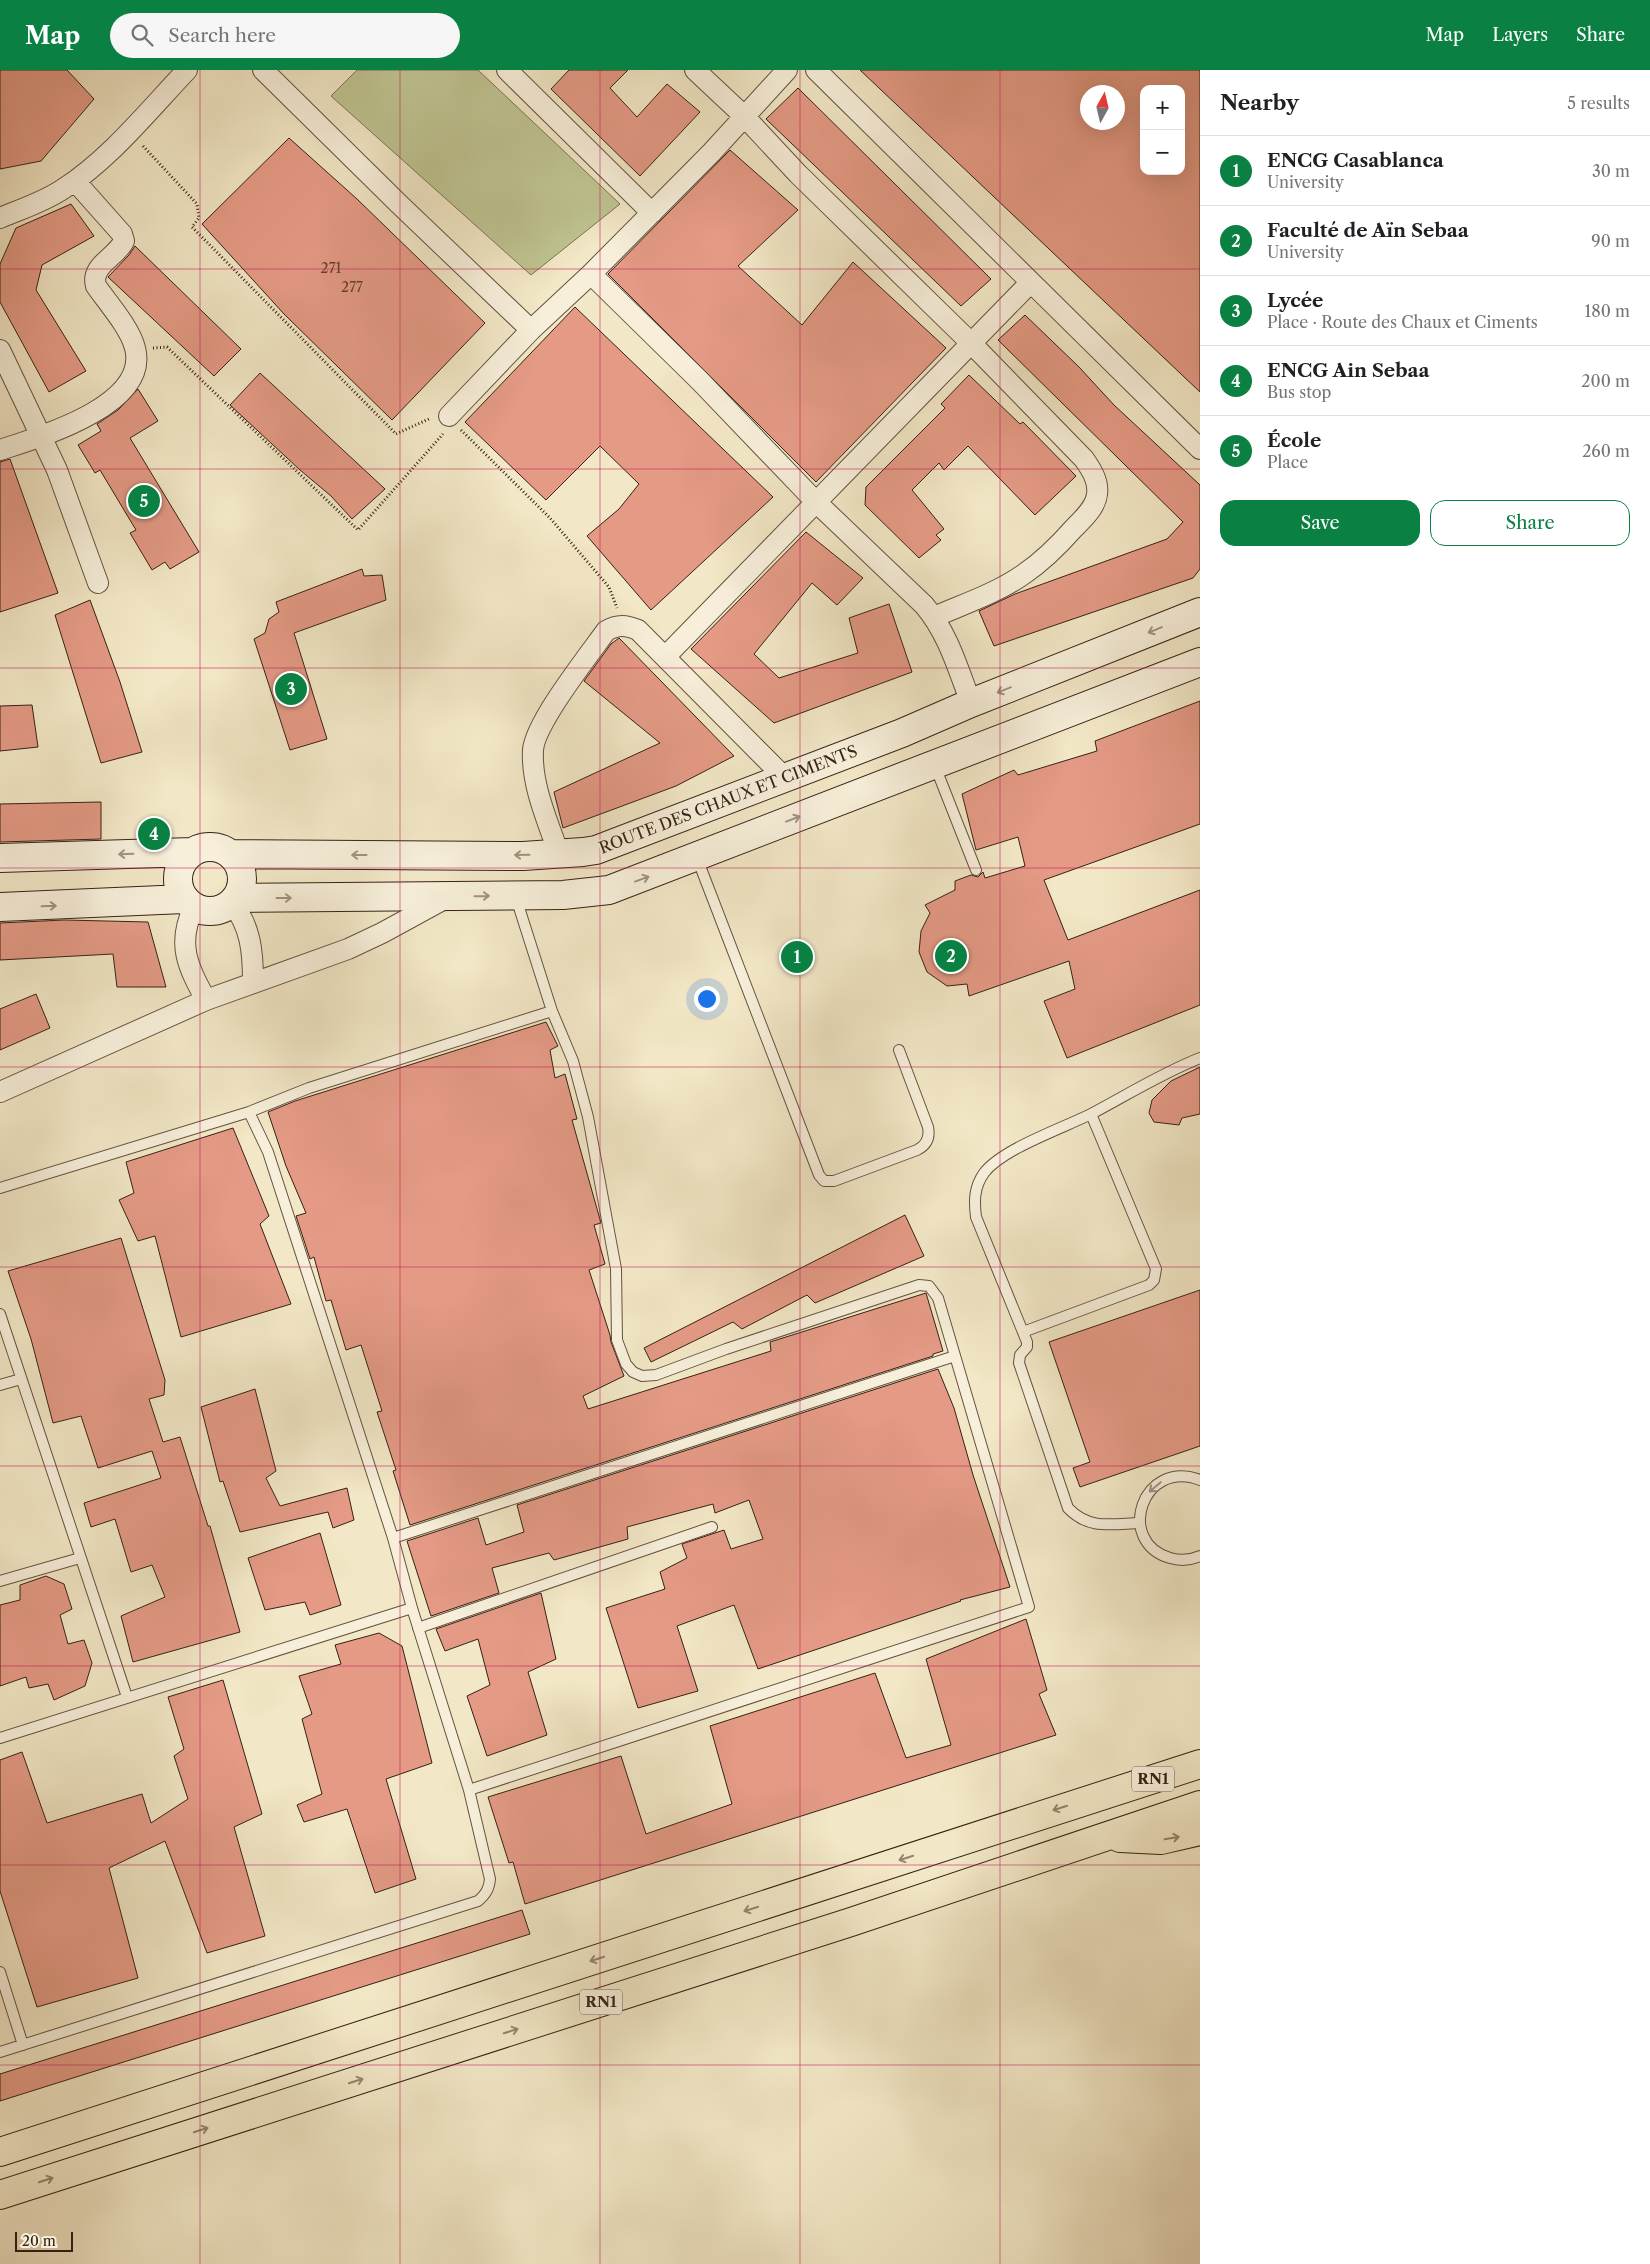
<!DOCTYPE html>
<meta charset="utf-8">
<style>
:root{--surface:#fff;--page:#f6f6f6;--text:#202124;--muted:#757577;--line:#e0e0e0;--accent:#0b8043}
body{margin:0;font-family:"Libre Caslon Text",serif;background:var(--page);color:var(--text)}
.controls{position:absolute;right:15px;top:15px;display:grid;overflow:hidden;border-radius:10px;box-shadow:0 5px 20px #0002}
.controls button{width:45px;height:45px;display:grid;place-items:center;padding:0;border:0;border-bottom:1px solid var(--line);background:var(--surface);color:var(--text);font:25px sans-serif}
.compass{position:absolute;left:1080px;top:15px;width:45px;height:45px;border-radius:50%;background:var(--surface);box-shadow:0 5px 20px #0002;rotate:8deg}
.scale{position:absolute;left:15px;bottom:12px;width:58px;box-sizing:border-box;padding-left:5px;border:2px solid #362115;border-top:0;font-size:14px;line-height:18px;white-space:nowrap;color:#362115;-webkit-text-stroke:4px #f7efda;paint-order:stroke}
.you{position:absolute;left:706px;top:928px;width:18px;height:18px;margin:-12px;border:4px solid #fff;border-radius:50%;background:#1a73e8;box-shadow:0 0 0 8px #1a73e833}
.badge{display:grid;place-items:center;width:32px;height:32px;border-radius:50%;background:var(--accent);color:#fff;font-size:16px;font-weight:700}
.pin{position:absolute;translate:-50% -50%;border:2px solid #fff;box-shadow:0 1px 5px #0006}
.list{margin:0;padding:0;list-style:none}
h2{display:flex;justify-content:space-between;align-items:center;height:65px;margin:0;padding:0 20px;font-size:21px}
h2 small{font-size:16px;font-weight:400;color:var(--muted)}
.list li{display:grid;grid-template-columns:32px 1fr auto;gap:15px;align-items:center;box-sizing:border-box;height:70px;padding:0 20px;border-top:1px solid var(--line)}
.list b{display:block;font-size:19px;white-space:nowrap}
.list p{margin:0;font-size:16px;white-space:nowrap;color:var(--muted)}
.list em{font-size:16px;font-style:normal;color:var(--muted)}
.actions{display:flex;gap:10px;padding:15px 20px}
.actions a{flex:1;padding:11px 0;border:1px solid var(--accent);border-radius:15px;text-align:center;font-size:18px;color:var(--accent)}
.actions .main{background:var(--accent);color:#fff}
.icon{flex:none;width:28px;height:28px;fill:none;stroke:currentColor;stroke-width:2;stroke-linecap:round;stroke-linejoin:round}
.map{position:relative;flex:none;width:1200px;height:2194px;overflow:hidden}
header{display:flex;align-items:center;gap:30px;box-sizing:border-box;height:70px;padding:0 25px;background:var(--accent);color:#fff}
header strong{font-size:24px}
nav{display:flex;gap:28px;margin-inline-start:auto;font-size:18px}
.search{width:350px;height:45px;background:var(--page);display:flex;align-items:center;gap:12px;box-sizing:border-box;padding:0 18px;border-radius:28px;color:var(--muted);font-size:19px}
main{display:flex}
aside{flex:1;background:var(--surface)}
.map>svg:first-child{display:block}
.green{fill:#bfc492;stroke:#7a7254}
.building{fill:#e49a85;stroke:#362115;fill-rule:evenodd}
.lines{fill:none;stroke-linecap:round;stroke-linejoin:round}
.lane-casing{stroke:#655241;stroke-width:12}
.street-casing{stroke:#655241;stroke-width:22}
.secondary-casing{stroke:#362115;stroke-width:30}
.highway-casing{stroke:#362115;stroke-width:30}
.path{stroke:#362115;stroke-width:3;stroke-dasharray:1 2.5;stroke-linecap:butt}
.lane{stroke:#f7efda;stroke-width:10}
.street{stroke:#f7efda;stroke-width:20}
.secondary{stroke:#f7efda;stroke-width:28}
.highway{stroke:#f2e7c6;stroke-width:28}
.oneway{stroke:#a09281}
.oneway2{stroke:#94846e}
.grid{fill:none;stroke:#c2185b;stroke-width:1;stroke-opacity:0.55}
.labels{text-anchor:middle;stroke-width:4;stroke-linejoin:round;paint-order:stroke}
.number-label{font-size:14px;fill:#623f31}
.shield{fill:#f7efda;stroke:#705f50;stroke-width:1}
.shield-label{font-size:15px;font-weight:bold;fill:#362115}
.street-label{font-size:16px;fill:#362115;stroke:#f7efda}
</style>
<header>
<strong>Map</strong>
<div class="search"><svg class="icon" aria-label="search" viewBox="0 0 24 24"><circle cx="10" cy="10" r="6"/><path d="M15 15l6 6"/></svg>Search here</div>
<nav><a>Map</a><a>Layers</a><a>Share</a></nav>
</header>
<main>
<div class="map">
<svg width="1200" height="2194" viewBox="0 0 1200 2194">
<rect width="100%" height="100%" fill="#f2e7c6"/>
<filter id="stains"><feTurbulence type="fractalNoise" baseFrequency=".004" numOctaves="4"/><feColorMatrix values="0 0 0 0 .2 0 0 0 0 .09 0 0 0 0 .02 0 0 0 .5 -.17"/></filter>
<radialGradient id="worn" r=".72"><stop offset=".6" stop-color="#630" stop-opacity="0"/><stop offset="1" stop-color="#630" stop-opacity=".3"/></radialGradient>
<path class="green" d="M357 0H478L620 134 531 205 331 26Z"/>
<path class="building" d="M0 0H67L94 29 41 91 0 99Z
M569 0H628L610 18 637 47 667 14 700 42 640 106 551 19Z
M860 0H1200V322ZM1144 19H1181V101H1144ZM1088 22H1118V52H1088Z
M798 18 991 209 961 236 766 49Z
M289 68 357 129 485 253 392 350 284 244 202 154Z
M730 80 798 140 738 196 750 207 802 255 853 192 946 278 816 412 608 204Z
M71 134 94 166 42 195 36 220 86 301 49 322 0 232V194L16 158Z
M135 176 241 279 214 306 108 207 129 185Z
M575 237 773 427 651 540 587 466 619 439 639 414 600 376 546 430 465 352Z
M1025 245 1079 297 1114 335 1200 415V499L1193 508 994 576 979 541 1015 524 1167 469 1183 452 998 270Z
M260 303 385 419 352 449 331 426 300 400 230 335Z
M969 305 1020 354 1023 352 1076 406 1035 445 968 376 944 400 939 393 912 420 944 459 936 465 941 470 919 488 865 435 866 417 945 338 941 334Z
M138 319 158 351 130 368 199 482 170 499 165 492 152 500 130 463 136 460 100 400 95 403 78 375 101 361 97 354 118 340Z
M10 389 58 523 0 542V392Z
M806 462 863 508 837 535 812 513 754 584 779 608 858 583 849 548 889 534 912 602 774 653 691 579Z
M362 499 364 506 382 505 386 530 294 563 327 669 290 680 254 569 265 563 269 549 279 542 276 532Z
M90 530 120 612 142 682 101 693 55 545Z
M619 568 734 686 676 716 563 758 554 722 660 673 584 611 611 574Z
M1200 631V754L1044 810 1068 870 1200 820V935L1067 988 1044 931 1075 919 1069 891 969 926 967 914 947 916 927 902 919 882 921 861 930 843 925 835 955 820V811L971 805 978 807 983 802 985 808 1025 796 1018 767 976 780 962 724 1014 700 1018 705 1097 681 1095 671Z
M32 635 38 677 0 681V636Z
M101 732V769L0 772V734Z
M64 850 148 852 166 917H117L113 884 0 890V853Z
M36 924 50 958 0 980V939Z
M546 952 558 976 550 980 555 1008 565 1004 577 1049 572 1050 601 1153 594 1155 605 1194 589 1200 610 1265 611 1272 624 1306 583 1326 588 1339 771 1281 770 1272 926 1223 943 1281 933 1284V1286L410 1455 393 1401 396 1400 377 1342 382 1341 361 1275 346 1280 331 1230 326 1231 314 1187 310 1189 296 1146 306 1143 286 1096 268 1042 295 1031Z
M1200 997V1044L1182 1048 1179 1055 1154 1052 1149 1043 1152 1030 1171 1011Z
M233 1058 269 1146 260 1154 291 1234 181 1267 155 1166 138 1171 119 1130 134 1123 126 1092Z
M905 1145 924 1186 815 1233 807 1225 742 1259 733 1252 651 1292 644 1278Z
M121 1168 165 1310 164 1325 149 1329 163 1372 180 1367 208 1456H210L240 1562 133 1592 121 1546 165 1527 152 1495 131 1502 115 1449 91 1457 84 1433 161 1408 152 1381 98 1398 81 1346 53 1353 31 1269 8 1201Z
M1200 1220V1376L1080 1417 1073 1398 1090 1392 1049 1272Z
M938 1299 954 1338 973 1405 1010 1517 960 1530 961 1531 758 1599 734 1535 677 1556 698 1621 638 1638 606 1538 665 1519 660 1502 687 1488 682 1474 724 1460 731 1479 763 1469 749 1430 715 1443 713 1434 627 1457 628 1469 554 1490 549 1483 492 1498 499 1523 431 1546 407 1471 478 1448 486 1475 524 1462 517 1435Z
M255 1319 276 1401 266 1408 280 1436 347 1418 354 1450 333 1458 328 1442 240 1462 223 1411 220 1412 201 1337Z
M320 1463 341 1535 310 1545 305 1532 265 1540 248 1488Z
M46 1506 64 1514 72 1539 60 1545 68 1574 84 1570 92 1593 85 1616 54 1630 48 1614 29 1618 26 1607 0 1616V1535L20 1530V1515Z
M541 1523 556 1589 528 1602 547 1665 487 1686 467 1626 490 1615 478 1569 445 1581 436 1559Z
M1026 1549 1047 1620 1039 1624 1056 1665 525 1834 513 1792 509 1793 488 1727 621 1686 646 1764 732 1734 710 1656 875 1603 906 1688 951 1675 926 1589Z
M379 1563 402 1576 432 1693 386 1709 416 1809 375 1823 347 1739 304 1752 297 1735 322 1724 302 1649 312 1644 299 1606 341 1594 335 1575Z
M223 1610 262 1744 234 1757 265 1866 207 1883 165 1771 109 1798 138 1908 37 1937 0 1821V1690L22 1682 47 1753 142 1724 151 1753 188 1729 174 1686 184 1679 168 1627Z
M522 1840 530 1864 0 2031V2004Z"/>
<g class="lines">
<defs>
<path id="lane" d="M935 696 976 800
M697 788 819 1105 824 1111H834L917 1080C927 1075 930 1067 928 1057L899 980
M0 1118 249 1042 309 1018 552 941 516 828
M0 1244 127 1627
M1023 1262 1149 1215 1154 1210 1156 1199 1091 1044
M0 1315 21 1309
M1200 1410C1142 1388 1115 1472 1170 1488 1180 1491 1191 1490 1200 1486
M1140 1453C1111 1454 1089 1460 1068 1438L1019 1293 1020 1285 1027 1277V1272L976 1147C974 1131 974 1117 984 1103 1002 1079 1063 1058 1091 1044 1127 1025 1162 1003 1200 988
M393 1468 955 1286
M0 1511 80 1488
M418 1558 712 1457
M0 1668 412 1538
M469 1720 1029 1537 938 1228 929 1216 919 1215 726 1279 656 1305 642 1306 633 1302 626 1294 617 1270 616 1199 588 1047 573 991 552 941
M0 1902 23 1975
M0 1982 478 1831C486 1824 489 1819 490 1809L469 1720 412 1538 393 1468 268 1082 249 1042"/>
<path id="street" d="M263 0 399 134 531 260
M507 0 652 143
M695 0 744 46 798 104 970 272 1084 389C1091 399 1099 411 1097 424 1096 437 1083 449 1074 458 1059 475 1043 491 1024 504 997 523 964 534 934 547
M816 0 1200 379
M0 148C21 139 44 132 63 119 109 90 149 40 187 0
M591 204 700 311 816 432 924 535C948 563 958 599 971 633
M0 280 57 400 98 513
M449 346 531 260 591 204 712 82 787 0
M0 380C40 367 150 335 135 278 130 258 108 233 96 216 90 195 117 187 124 171L122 164 75 111
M665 587 1030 213
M559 784C548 752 531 715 533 680 535 653 588 586 606 561 618 554 626 555 638 560L785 708
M231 832C251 856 253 882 253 912
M194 837C176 874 188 897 206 930
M0 1022 206 930 348 879 382 863 448 827"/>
<path id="secondary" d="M178 809a32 32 0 1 1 64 0a32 32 0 1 1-64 0Z
M230 784 523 786 583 782 596 780 902 663 971 633 1200 542
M0 788 192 782
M236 828 563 825 609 820 1200 592
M0 837 184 829"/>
<path id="highway" d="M1120 1768 1161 1770 1200 1761
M0 2082 1200 1694
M0 2125 851 1852 1200 1735"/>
</defs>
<use href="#lane" class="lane-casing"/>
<use href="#street" class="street-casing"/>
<use href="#secondary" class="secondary-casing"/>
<use href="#highway" class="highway-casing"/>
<path class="path" d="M143 76 197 134 199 148 192 157 396 364 431 348
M153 278 167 277 358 460 443 364
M461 360 550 448 609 517 617 538"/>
<use href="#lane" class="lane"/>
<use href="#street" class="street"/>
<use href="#secondary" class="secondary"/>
<use href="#highway" class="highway"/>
</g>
<defs><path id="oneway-shaft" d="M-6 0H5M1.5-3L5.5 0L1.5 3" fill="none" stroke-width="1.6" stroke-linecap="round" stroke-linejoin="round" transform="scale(1.25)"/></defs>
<g class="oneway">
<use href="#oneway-shaft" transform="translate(1155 560) rotate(158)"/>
<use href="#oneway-shaft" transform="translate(1004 620) rotate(158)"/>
<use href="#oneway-shaft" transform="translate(793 749) rotate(-21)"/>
<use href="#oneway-shaft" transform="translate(126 784) rotate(178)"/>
<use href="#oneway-shaft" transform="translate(359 785) rotate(-180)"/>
<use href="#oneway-shaft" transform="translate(522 785) rotate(179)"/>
<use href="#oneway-shaft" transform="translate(642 809) rotate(-20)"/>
<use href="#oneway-shaft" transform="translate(482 826) rotate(-1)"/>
<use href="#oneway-shaft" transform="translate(284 828)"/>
<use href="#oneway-shaft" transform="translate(49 836) rotate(-2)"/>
<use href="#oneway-shaft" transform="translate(1155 1417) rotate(140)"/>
</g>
<g class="oneway2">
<use href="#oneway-shaft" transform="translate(1060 1738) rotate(162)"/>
<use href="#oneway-shaft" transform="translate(1172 1768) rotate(-10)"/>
<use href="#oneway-shaft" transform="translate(906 1788) rotate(162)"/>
<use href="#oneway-shaft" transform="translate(751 1839) rotate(162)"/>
<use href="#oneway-shaft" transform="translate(597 1889) rotate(162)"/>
<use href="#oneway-shaft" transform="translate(511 1961) rotate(-18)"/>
<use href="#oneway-shaft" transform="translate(356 2011) rotate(-18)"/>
<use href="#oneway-shaft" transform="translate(201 2060) rotate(-18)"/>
<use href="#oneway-shaft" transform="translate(46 2110) rotate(-18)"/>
</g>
<path class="grid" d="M200 0V2194M400 0V2194M600 0V2194M800 0V2194M1000 0V2194M0 199H1200M0 399H1200M0 598H1200M0 798H1200M0 997H1200M0 1197H1200M0 1396H1200M0 1596H1200M0 1795H1200M0 1995H1200"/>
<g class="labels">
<g class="number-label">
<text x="331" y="203">271</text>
<text x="352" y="222">277</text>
</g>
<g class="shield">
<rect x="1132" y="1696.5" width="42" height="25" rx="4"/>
<rect x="580" y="1919.5" width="42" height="25" rx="4"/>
</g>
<g class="shield-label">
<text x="1153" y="1714">RN1</text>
<text x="601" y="1937">RN1</text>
</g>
<g class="street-label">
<text transform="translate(728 729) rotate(-21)" y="6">ROUTE DES CHAUX ET CIMENTS</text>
</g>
</g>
<rect width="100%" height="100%" filter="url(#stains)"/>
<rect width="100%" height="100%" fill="url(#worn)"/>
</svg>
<div class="controls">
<button>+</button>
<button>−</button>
</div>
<svg class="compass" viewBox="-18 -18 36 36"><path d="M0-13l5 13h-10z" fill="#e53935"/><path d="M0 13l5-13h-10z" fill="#757577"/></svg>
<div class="scale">20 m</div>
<div class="you"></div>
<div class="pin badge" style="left:797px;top:887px">1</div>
<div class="pin badge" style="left:951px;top:886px">2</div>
<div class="pin badge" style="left:291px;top:619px">3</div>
<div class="pin badge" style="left:154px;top:764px">4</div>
<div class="pin badge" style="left:144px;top:431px">5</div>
</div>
<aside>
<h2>Nearby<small>5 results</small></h2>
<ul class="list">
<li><span class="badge">1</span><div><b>ENCG Casablanca</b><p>University</p></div><em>30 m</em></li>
<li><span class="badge">2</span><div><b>Faculté de Aïn Sebaa</b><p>University</p></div><em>90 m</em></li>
<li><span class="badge">3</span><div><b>Lycée</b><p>Place · Route des Chaux et Ciments</p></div><em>180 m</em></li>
<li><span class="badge">4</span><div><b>ENCG Ain Sebaa</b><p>Bus stop</p></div><em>200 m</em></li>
<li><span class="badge">5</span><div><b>École</b><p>Place</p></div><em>260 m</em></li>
</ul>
<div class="actions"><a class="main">Save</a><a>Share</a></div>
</aside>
</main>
